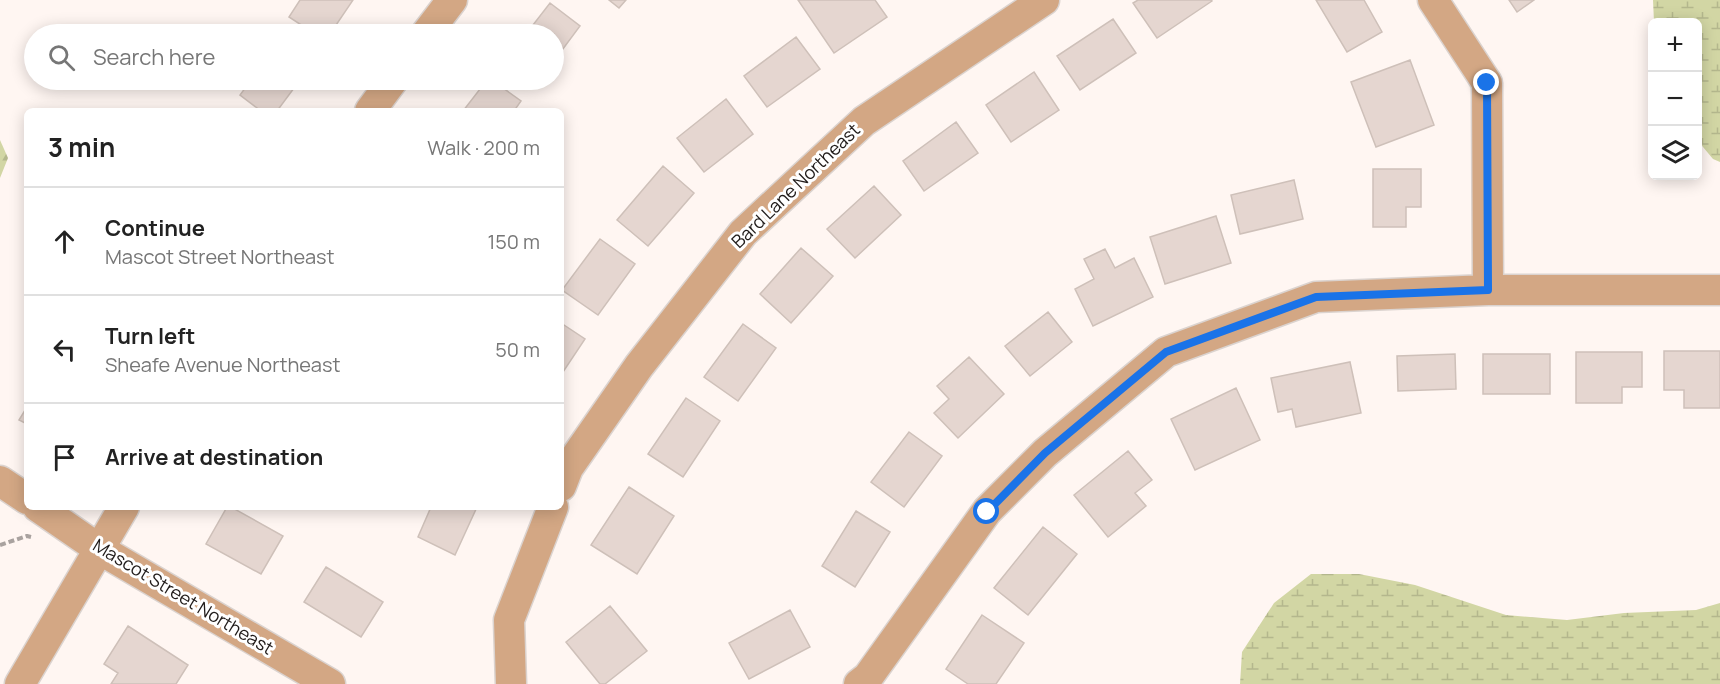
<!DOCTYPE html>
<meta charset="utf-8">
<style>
:root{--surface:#fff;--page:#f2f2f2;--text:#222;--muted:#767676;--line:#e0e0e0}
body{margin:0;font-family:Manrope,sans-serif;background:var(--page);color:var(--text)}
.controls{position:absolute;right:18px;top:18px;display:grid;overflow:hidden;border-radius:9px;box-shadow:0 3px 15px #0003}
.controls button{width:54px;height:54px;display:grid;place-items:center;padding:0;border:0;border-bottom:2px solid var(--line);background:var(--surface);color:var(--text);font:30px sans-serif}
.stop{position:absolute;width:18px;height:18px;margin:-14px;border:4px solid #1a73e8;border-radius:50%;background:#fff}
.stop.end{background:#1a73e8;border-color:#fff;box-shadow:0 2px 6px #0008}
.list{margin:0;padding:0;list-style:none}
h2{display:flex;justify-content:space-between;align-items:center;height:78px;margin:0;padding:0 24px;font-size:26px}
h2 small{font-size:20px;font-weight:400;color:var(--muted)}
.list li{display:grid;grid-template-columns:39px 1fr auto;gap:18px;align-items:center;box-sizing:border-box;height:108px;padding:0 24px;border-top:2px solid var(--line)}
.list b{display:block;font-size:22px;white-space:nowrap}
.list p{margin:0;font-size:20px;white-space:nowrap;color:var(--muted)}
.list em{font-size:20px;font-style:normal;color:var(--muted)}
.icon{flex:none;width:33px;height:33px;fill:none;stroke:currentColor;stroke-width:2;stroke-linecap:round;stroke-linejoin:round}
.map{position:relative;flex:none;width:1720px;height:684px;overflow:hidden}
.search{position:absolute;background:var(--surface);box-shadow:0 3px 15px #0003;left:24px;top:24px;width:540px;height:66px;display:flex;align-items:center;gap:15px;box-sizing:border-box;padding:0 21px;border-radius:33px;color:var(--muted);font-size:22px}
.panel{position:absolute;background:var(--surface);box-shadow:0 3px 15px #0003;left:24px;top:108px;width:540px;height:402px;border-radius:9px}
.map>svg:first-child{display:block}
.forest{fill:url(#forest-firs)}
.wetland{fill:url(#wetland-marsh)}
.building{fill:#e5d6d0;stroke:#cec0b9;stroke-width:1.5}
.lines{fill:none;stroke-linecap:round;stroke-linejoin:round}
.street-casing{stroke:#dbd3cf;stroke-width:33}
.path{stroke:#a9a29f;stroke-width:4;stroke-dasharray:6 3;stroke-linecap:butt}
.street{stroke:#d3a784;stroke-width:30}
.route{stroke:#1a73e8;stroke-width:8}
.labels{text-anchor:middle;stroke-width:6;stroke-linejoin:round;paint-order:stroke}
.street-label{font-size:18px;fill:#201b19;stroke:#fff}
</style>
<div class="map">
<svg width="1720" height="684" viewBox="0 0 1720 684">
<defs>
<pattern id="forest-firs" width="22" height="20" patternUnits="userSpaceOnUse" patternTransform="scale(1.5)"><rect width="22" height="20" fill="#d2d6a4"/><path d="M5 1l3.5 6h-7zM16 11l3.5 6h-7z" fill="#b4b78d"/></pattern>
<pattern id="wetland-marsh" width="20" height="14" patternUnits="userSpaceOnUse" patternTransform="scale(1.5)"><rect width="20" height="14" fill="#d2d6a4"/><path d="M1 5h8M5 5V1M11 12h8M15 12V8" fill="none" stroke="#b4b78d"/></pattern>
</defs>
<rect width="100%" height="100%" fill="#fff6f2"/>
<path class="forest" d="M0 140 8 158 0 178Z"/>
<path class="wetland" d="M1653 0H1720V162L1713 159 1698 141V22H1654Z
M1311 574H1359L1415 585 1506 615 1567 620 1624 613 1696 610 1720 603V684H1240L1242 652 1274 603Z"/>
<path class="building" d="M300 0H353L330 34H315L289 17Z
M609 0H626L619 8Z
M798 0H875L887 17 834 53Z
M1138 0H1211L1212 1 1157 38 1133 3Z
M1316 0H1364L1382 32 1347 52Z
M1509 0H1534L1517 12Z
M550 3 580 26 554 61V34H526Z
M1113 19 1136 53 1080 90 1057 56Z
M796 37 820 69 767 107 744 76Z
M1410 60 1434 125 1376 147 1351 82Z
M1034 72 1059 110 1011 142 986 105Z
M251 80H300L277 111H261L240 95Z
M487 80H492L521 101 514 111H463Z
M726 99 753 134 704 172 677 138Z
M956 122 978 153 924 191 903 161Z
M663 166 694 193 648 246 617 220Z
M1373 169H1421V207H1406V227H1373Z
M1294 180 1303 219 1240 234 1231 195Z
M874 186 901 215 855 258 827 229Z
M1216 216 1231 263 1165 284 1150 237Z
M600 239 635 264 598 315 562 290Z
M801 248 833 276 791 323 760 294Z
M1105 249 1115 268 1134 258 1153 297 1093 326 1075 289 1094 279 1084 259Z
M1048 312 1072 342 1030 376 1005 346Z
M561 323 585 339 561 375Z
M743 324 776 348 738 401 704 377Z
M1664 351H1720V408H1684V390H1664Z
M1576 352H1642V387H1622V403H1576Z
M1455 354 1456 389 1398 391 1397 356Z
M1483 354H1550V394H1483Z
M969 357 1004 394 958 438 934 413 949 399 937 386Z
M1350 362 1361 413 1296 427 1292 409 1278 412 1271 378Z
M1236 388 1260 440 1195 470 1171 419Z
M686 398 720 421 683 477 648 454Z
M27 407V424L19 420Z
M909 432 942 456 904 507 871 482Z
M1128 451 1152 480 1135 493 1146 506 1108 537 1074 495Z
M629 487 674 516 637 574 591 545Z
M227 507H231L283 536 261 574 206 544Z
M431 507H477L455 555 418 537Z
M856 511 890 532 855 587 822 566Z
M1043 527 1077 554 1028 615 994 588Z
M326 567 383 602 361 637 304 602Z
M610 606 647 651 605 684H600L566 642Z
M790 610 810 647 749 679 729 643Z
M982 615 1024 643 996 684H968L946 669Z
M128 626 188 665 176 684H111L118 673 104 664Z"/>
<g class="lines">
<defs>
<path id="street" d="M1433 0 1487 83 1488 290
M426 34 452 0
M370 111 393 80
M0 481 27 499
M561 486 568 468 639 366 743 233 864 121 1044 0
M38 507 99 549 330 684
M20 684 124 507
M511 684 509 620 553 507
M859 684 868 677 987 511 1045 453 1166 352 1316 297 1488 290H1720"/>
</defs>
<use href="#street" class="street-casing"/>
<path class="path" d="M0 545 27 536 31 537"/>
<use href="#street" class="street"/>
</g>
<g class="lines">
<path class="route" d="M987 512 1045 453 1166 352 1316 297 1488 290 1487 83"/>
</g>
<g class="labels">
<g class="street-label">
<text transform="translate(796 186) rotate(-44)" y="6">Bard Lane Northeast</text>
<text transform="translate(183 597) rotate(31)" y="6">Mascot Street Northeast</text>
</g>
</g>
</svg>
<div class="controls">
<button>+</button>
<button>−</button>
<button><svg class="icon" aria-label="layers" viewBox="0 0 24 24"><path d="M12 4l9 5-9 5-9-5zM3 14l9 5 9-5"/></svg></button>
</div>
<div class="stop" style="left:987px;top:512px"></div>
<div class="stop end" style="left:1487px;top:83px"></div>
<div class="search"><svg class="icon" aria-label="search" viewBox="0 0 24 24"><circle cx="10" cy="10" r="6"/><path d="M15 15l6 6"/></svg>Search here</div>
<section class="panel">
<h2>3 min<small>Walk · 200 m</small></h2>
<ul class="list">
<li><svg class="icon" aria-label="ahead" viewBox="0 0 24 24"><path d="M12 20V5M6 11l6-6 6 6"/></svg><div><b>Continue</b><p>Mascot Street Northeast</p></div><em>150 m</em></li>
<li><svg class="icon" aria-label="left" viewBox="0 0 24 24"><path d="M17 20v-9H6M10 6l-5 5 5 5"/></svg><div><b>Turn left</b><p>Sheafe Avenue Northeast</p></div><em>50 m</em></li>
<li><svg class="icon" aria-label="arrive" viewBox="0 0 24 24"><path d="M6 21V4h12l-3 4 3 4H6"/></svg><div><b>Arrive at destination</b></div></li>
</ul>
</section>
</div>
